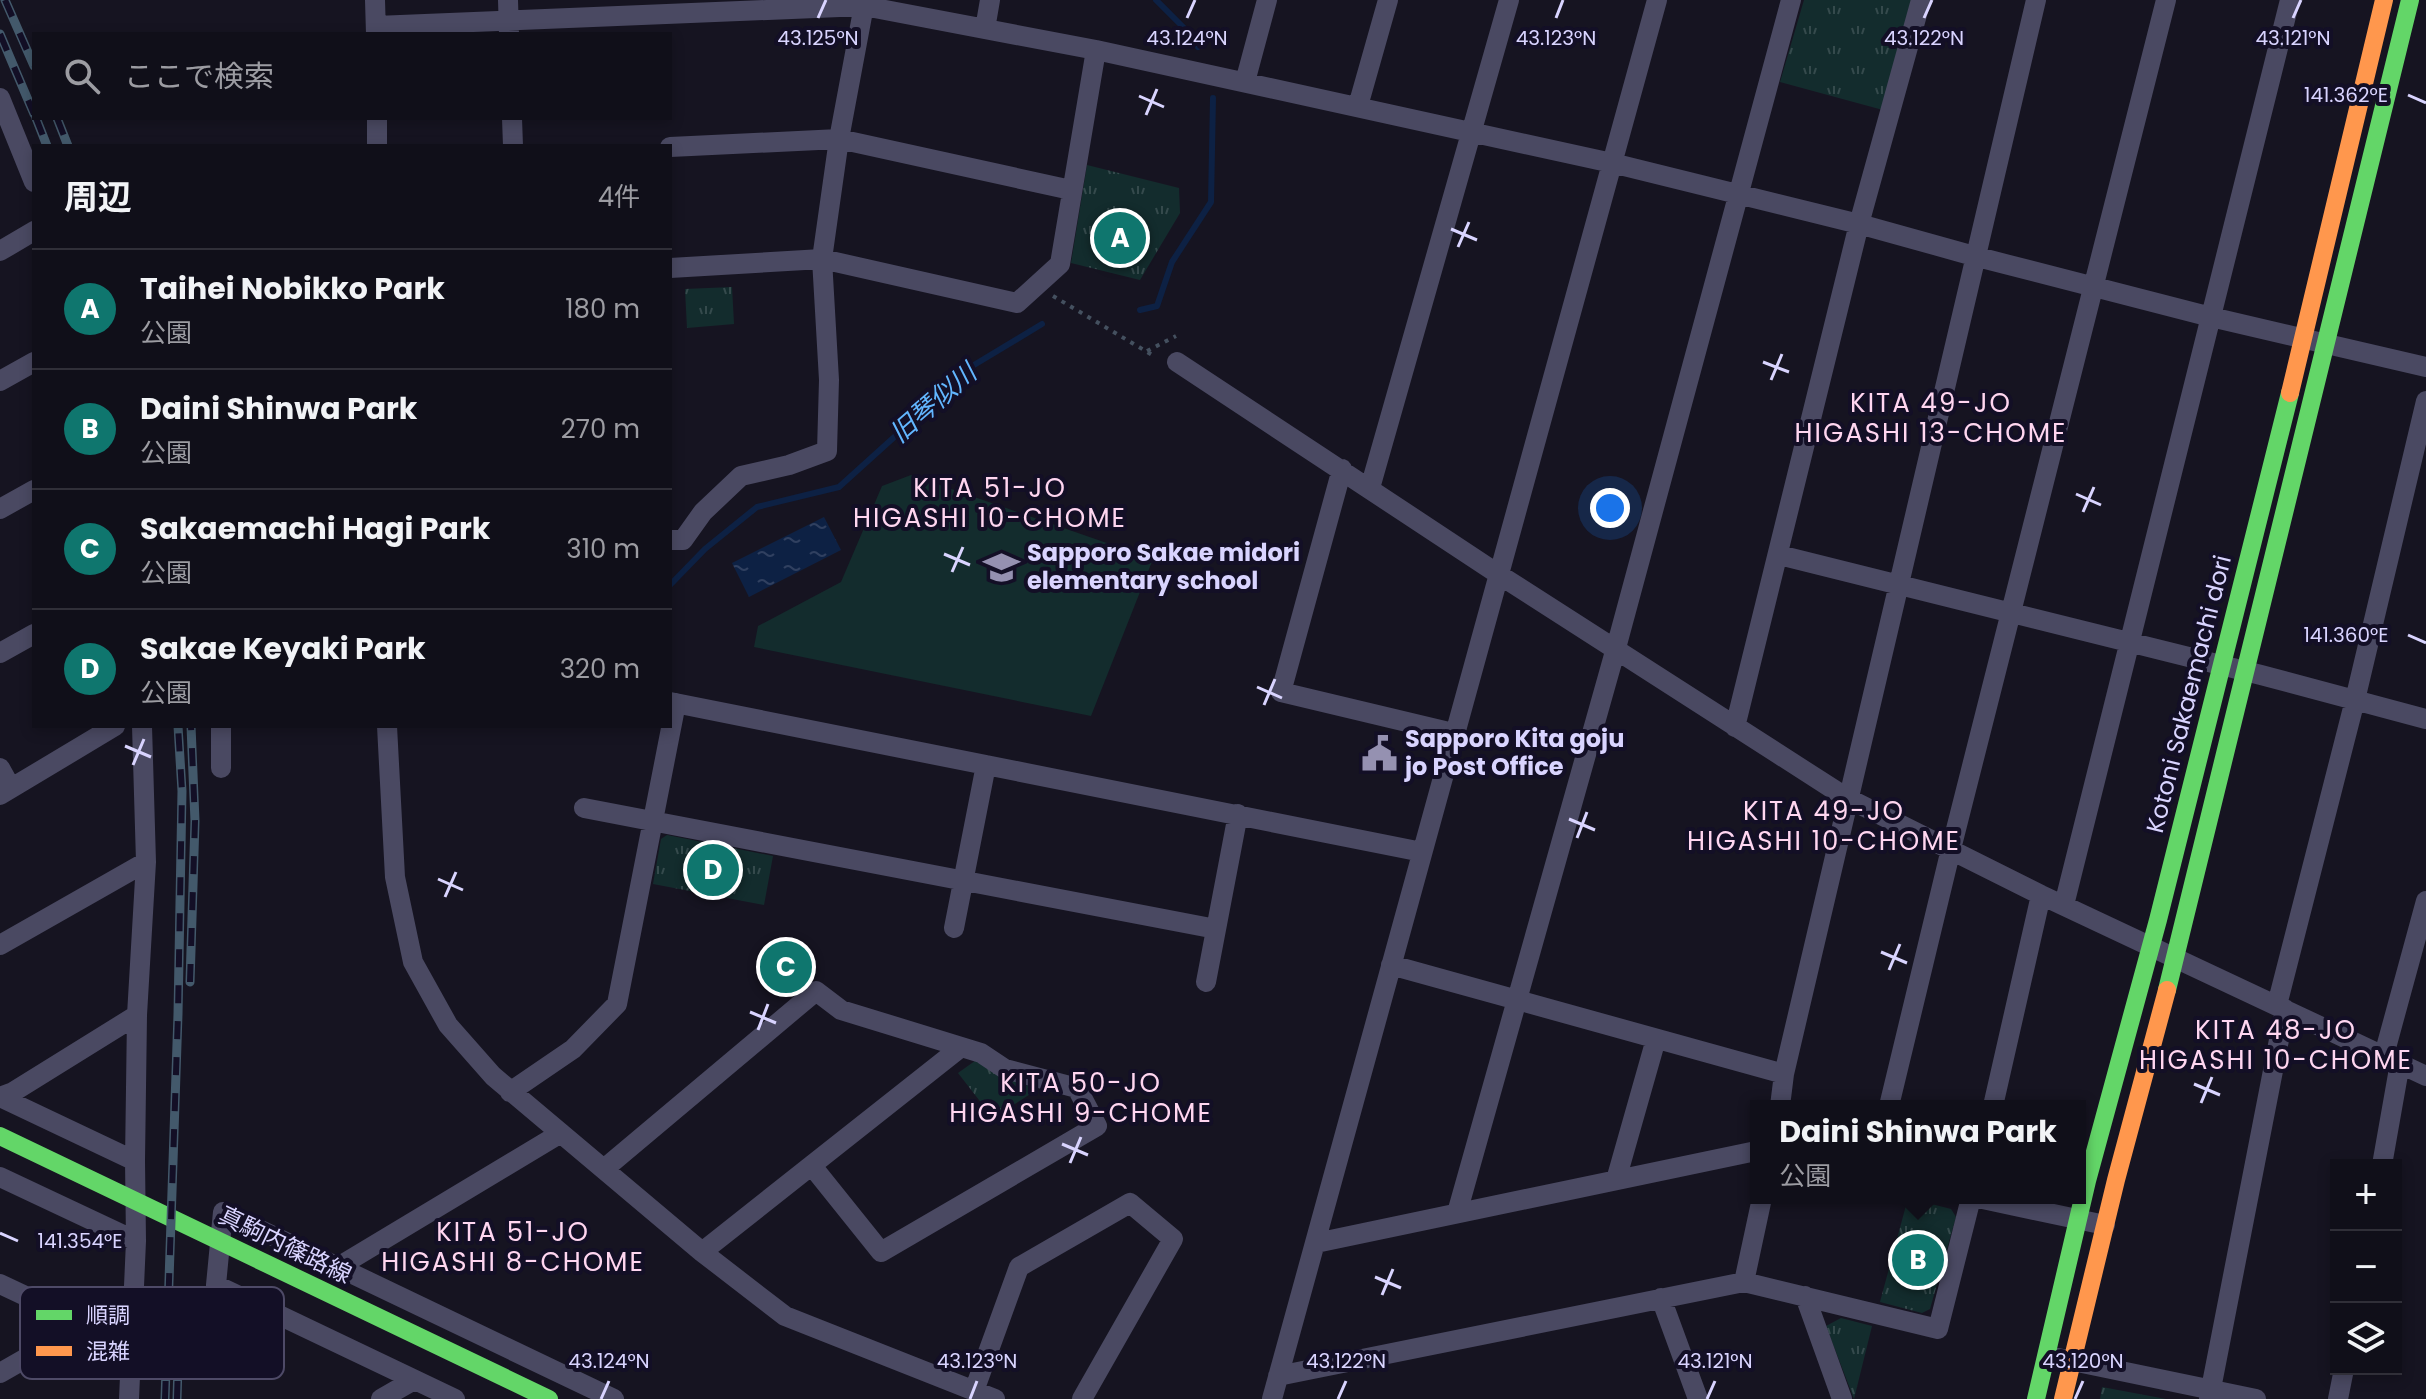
<!DOCTYPE html>
<html lang="ja">
<meta charset="utf-8">
<style>
:root{--surface:#100f19;--page:#1e1d26;--text:#f1f3f6;--muted:#9c9ca2;--line:#302f38;--accent:#0f766e}
body{margin:0;font-family:Poppins,"Noto Sans JP",sans-serif;background:var(--page);color:var(--text)}
.controls{position:absolute;right:24px;bottom:24px;display:grid;overflow:hidden;border-radius:0px;box-shadow:0 4px 12px #0003}
.controls button{width:72px;height:72px;display:grid;place-items:center;padding:0;border:0;border-bottom:2px solid var(--line);background:var(--surface);color:var(--text);font:40px sans-serif}
.you{position:absolute;left:1610px;top:508px;width:28px;height:28px;margin:-20px;border:6px solid #fff;border-radius:50%;background:#1a73e8;box-shadow:0 0 0 12px #1a73e833}
.badge{display:grid;place-items:center;width:52px;height:52px;border-radius:50%;background:var(--accent);color:#fff;font-size:26px;font-weight:700}
.pin{position:absolute;translate:-50% -50%;border:4px solid #fff;box-shadow:0 2px 8px #0006}
.popup{position:absolute;left:1750px;top:1100px;width:336px;height:104px;box-sizing:border-box;display:grid;place-content:center;border-radius:0px;background:var(--surface);filter:drop-shadow(0 2px 6px #0005);font-size:26px;white-space:nowrap;color:var(--muted)}
.popup b{font-size:30px;color:var(--text)}
.popup::after{content:'';position:absolute;left:50%;top:100%;margin-left:-16px;border:16px solid transparent;border-top-color:var(--surface)}
.list{margin:0;padding:0;list-style:none}
h2{display:flex;justify-content:space-between;align-items:center;height:104px;margin:0;padding:0 32px;font-size:34px}
h2 small{font-size:26px;font-weight:400;color:var(--muted)}
.list li{display:grid;grid-template-columns:52px 1fr auto;gap:24px;align-items:center;box-sizing:border-box;height:120px;padding:0 32px;border-top:2px solid var(--line)}
.list b{display:block;font-size:30px;white-space:nowrap}
.list p{margin:0;font-size:26px;white-space:nowrap;color:var(--muted)}
.list em{font-size:26px;font-style:normal;color:var(--muted)}
.icon{flex:none;width:44px;height:44px;fill:none;stroke:currentColor;stroke-width:2;stroke-linecap:round;stroke-linejoin:round}
.map{position:relative;flex:none;width:2426px;height:1399px;overflow:hidden}
.search{position:absolute;background:var(--surface);box-shadow:0 4px 12px #0003;left:32px;top:32px;width:640px;height:88px;display:flex;align-items:center;gap:20px;box-sizing:border-box;padding:0 28px;border-radius:0px;color:var(--muted);font-size:30px}
.panel{position:absolute;background:var(--surface);box-shadow:0 4px 12px #0003;left:32px;top:144px;width:640px;height:584px;border-radius:0px}
.map>svg:first-child{display:block}
.park{fill:url(#park-tufts)}
.pitch{fill:#132c2d}
.water{fill:url(#water-ripples)}
.lines{fill:none;stroke-linecap:round;stroke-linejoin:round}
.stream{stroke:#0d2144;stroke-width:6}
.path{stroke:#44505f;stroke-width:4;stroke-dasharray:4 6;stroke-linecap:butt}
.street{stroke:#4a4962;stroke-width:20}
.fast{stroke:#63d668;stroke-width:18}
.slow{stroke:#ff974d;stroke-width:18}
.rail-casing{stroke:#43596b;stroke-width:9}
.rail{stroke:#130f26;stroke-width:6;stroke-dasharray:18;stroke-linecap:butt}
.ticks{fill:none;stroke:#d9d4ff;stroke-width:3}
.labels{text-anchor:middle;stroke-width:8;stroke-linejoin:round;paint-order:stroke}
.poi-label{font-size:24px;font-weight:bold;fill:#d9d4ff;stroke:#130f26;text-anchor:start}
.street-label{font-size:24px;fill:#d9d4ff;stroke:#130f26}
.water-label{font-size:26px;font-style:italic;fill:#62b6ff;stroke:#130f26}
.neighbourhood-label{font-size:26px;letter-spacing:2px;fill:#ffd6f0;stroke:#130f26}
.key{fill:#130f26;stroke:#4e4a67;stroke-width:2}
.key-label{font-size:22px;fill:#d9d4ff}
.ticks-label{font-size:20px;text-anchor:middle;fill:#d9d4ff;stroke:#130f26;stroke-width:8;stroke-linejoin:round;paint-order:stroke}
</style>
<div class="map">
<svg width="2426" height="1399" viewBox="0 0 2426 1399">
<defs>
<pattern id="park-tufts" width="24" height="20" patternUnits="userSpaceOnUse" patternTransform="scale(2)"><rect width="24" height="20" fill="#132c2d"/><path d="M3 7l-1-3M5 7V3M7 7l1-3M15 17l-1-3M17 17v-4M19 17l1-3" fill="none" stroke="#354a4c"/></pattern>
<pattern id="water-ripples" width="26" height="14" patternUnits="userSpaceOnUse" patternTransform="scale(2)"><rect width="26" height="14" fill="#0d2144"/><path d="M2 4q2-2 4 0t4 0M15 11q2-2 4 0t4 0" fill="none" stroke="#304060"/></pattern>
</defs>
<rect width="100%" height="100%" fill="#161421"/>
<path class="park" d="M1804 0H1912L1883 110 1780 82Z
M1087 165 1179 188 1180 213 1140 280 1071 263Z
M732 287 734 324 687 328 685 289Z
M667 835 773 856 764 905 653 884 661 839Z
M762 957 784 958 813 976 795 990Z
M979 1058 1005 1078 1038 1089 993 1118 958 1073Z
M1908 1198 1951 1209 1956 1217 1930 1309 1922 1313 1880 1302Z
M1841 1318 1872 1326 1854 1399 1826 1326Z
M2102 1387 2166 1399H2100Z"/>
<path class="pitch" d="M911 475 1153 559 1091 716 754 647 758 626 841 582 882 486Z"/>
<path class="water" d="M824 517 841 550 749 597 732 563Z"/>
<g class="lines">
<path class="stream" d="M1156 0 1185 29 1198 47
M1140 310 1157 306 1172 262 1211 202 1213 98
M670 585 705 549 757 507 839 487 974 365 1042 324"/>
<path class="path" d="M1053 296 1154 356
M1147 351 1176 336"/>
<path class="street" d="M375 0 376 34
M508 0 509 34
M376 26 864 6 1096 50 1612 163 1859 224 1974 256 2211 317 2426 367
M985 29 990 0
M1245 82 1267 0
M0 98 34 182
M1358 106 1388 0
M377 118V146
M512 118 513 146
M670 147 839 139 1071 190
M0 251 34 231
M670 268 822 259 1017 303 1060 264 1096 50
M1177 362 1498 574 1847 798 2041 895 2426 1076
M0 381 34 362
M1342 469 1281 692 1453 733
M1370 488 1509 0
M0 509 34 490
M670 540H683L703 512 741 476 789 465 827 451 829 380 822 259 839 139 865 0
M1779 555 2261 675 2426 719
M0 653 34 634
M670 702 1422 852
M387 726 395 877 413 962 448 1025 493 1076 702 1252 785 1316 995 1399
M1735 727 1859 224 1921 0
M0 768 11 788
M221 768V726
M0 795 115 726
M584 808 1216 929
M2064 905 2290 0
M954 928 986 765
M0 945 146 862
M1391 965 1784 1074
M1206 982 1238 814
M2277 1005 2355 700 2426 401
M2384 1055 2426 901
M510 1092 573 1049 617 1004 676 703
M0 1097 135 1161 136 1241 129 1399
M0 1097 13 1092 137 1015
M1780 1106 1784 1074 2036 0
M1889 1106 1951 849 2166 0
M1993 1106 2041 895
M135 1161 137 1015 146 862 142 726
M2382 1165 2400 1063
M604 1169 816 991 841 1010 981 1053 1005 1069 1077 1088 1097 1126 881 1252 812 1166
M0 1177 136 1241
M1616 1180 1656 1039
M1978 1198 2105 1225
M1457 1213 1616 648 1791 0
M1316 1243 1756 1151
M702 1252 960 1048
M338 1267 561 1133
M1744 1282 1762 1198
M0 1284 85 1324
M1805 1296 1842 1399
M1661 1298 1698 1399
M2058 1358 2256 1399
M0 1373 133 1297
M1278 1376 1744 1282 1938 1329 1971 1198
M974 1391 1019 1267 1130 1203 1173 1239 1082 1399
M381 1399 414 1380
M455 1399 216 1285 223 1212 614 1399
M1272 1399 1657 0
M2209 1399 2285 1009
M2338 1399 2344 1369"/>
<path class="fast" d="M2167 990 2410 0
M0 1136 549 1399
M2036 1399 2087 1181 2158 920 2290 393"/>
<path class="slow" d="M2290 393 2384 0
M2063 1399 2116 1180 2167 990"/>
<defs>
<path id="rail" d="M5 0 34 66
M0 34 34 114
M36 118 47 146
M57 118 68 146
M190 982 195 821 191 726
M165 1399 178 1014 182 791 178 726
M177 1399 180 1298"/>
</defs>
<use href="#rail" class="rail-casing"/>
<use href="#rail" class="rail"/>
</g>
<path class="ticks" d="M818 18 826 0M1187 18 1195 0M1556 18 1563 0M1924 18 1932 0M2293 18 2301 0M2408 95 2426 103M1139 96 1164 107M1146 115 1157 89M1451 229 1477 240M1458 247 1469 222M1763 362 1789 372M1771 380 1782 354M2076 494 2101 505M2083 512 2094 487M944 554 970 565M952 572 963 547M2408 635 2426 643M1257 687 1282 698M1264 705 1275 679M125 746 151 757M133 765 144 739M1569 819 1595 830M1577 838 1587 812M438 879 463 890M445 897 456 872M1881 952 1907 963M1889 970 1900 944M750 1012 776 1023M758 1030 768 1004M2194 1084 2220 1095M2201 1103 2212 1077M1062 1144 1088 1155M1070 1163 1081 1137M0 1233 18 1241M1375 1277 1401 1288M1382 1295 1393 1269M601 1399 609 1381M970 1399 977 1381M1338 1399 1346 1381M1707 1399 1715 1381M2075 1399 2083 1381"/>
<defs>
<symbol id="school-bare" viewBox="-9 -9 18 18"><path d="M0-5L7-2L0 1L-7-2ZM-4 1L0 2.5L4 1V4Q0 6-4 4Z" fill="#9591b1" stroke="#130f26" stroke-width="2.5" paint-order="stroke"/></symbol>
<symbol id="civic-bare" viewBox="-9 -9 18 18"><path d="M-.6-6.5H3V-4.5H.6V-3L4-1V1h2V6H-6V1h2V-1L-.6-3ZM-1.2 2.5V6h2.4V2.5Z" fill="#9591b1" stroke="#130f26" stroke-width="2.5" paint-order="stroke"/></symbol>
</defs>
<g fill-rule="evenodd">
<use href="#school-bare" x="976" y="542" width="51" height="51"/>
<use href="#civic-bare" x="1354" y="728" width="51" height="51"/>
</g>
<g class="labels">
<g class="poi-label">
<text x="1027" y="561">Sapporo Sakae midori<tspan x="1027" dy="28">elementary school</tspan></text>
<text x="1405" y="747">Sapporo Kita goju<tspan x="1405" dy="28">jo Post Office</tspan></text>
</g>
<g class="street-label">
<text transform="translate(2189 694) rotate(-76)" y="8">Kotoni Sakaemachi dori</text>
<text transform="translate(285 1245) rotate(26)" y="8">真駒内篠路線</text>
</g>
<g class="water-label">
<text transform="translate(933 403) rotate(-41)" y="9">旧琴似川</text>
</g>
<g class="neighbourhood-label">
<text x="1931" y="412">KITA 49-JO<tspan x="1931" dy="30">HIGASHI 13-CHOME</tspan></text>
<text x="990" y="497">KITA 51-JO<tspan x="990" dy="30">HIGASHI 10-CHOME</tspan></text>
<text x="1824" y="820">KITA 49-JO<tspan x="1824" dy="30">HIGASHI 10-CHOME</tspan></text>
<text x="2276" y="1039">KITA 48-JO<tspan x="2276" dy="30">HIGASHI 10-CHOME</tspan></text>
<text x="1081" y="1092">KITA 50-JO<tspan x="1081" dy="30">HIGASHI 9-CHOME</tspan></text>
<text x="513" y="1241">KITA 51-JO<tspan x="513" dy="30">HIGASHI 8-CHOME</tspan></text>
</g>
</g>
<rect x="20" y="1287" width="264" height="92" rx="12" class="key"/>
<rect x="36" y="1310" width="36" height="10" fill="#63d668"/>
<rect x="36" y="1346" width="36" height="10" fill="#ff974d"/>
<g class="key-label">
<text x="86" y="1323">順調</text>
<text x="86" y="1359">混雑</text>
</g>
<g class="ticks-label">
<text x="818" y="45">43.125°N</text>
<text x="1187" y="45">43.124°N</text>
<text x="1556" y="45">43.123°N</text>
<text x="1924" y="45">43.122°N</text>
<text x="2293" y="45">43.121°N</text>
<text x="2346" y="102">141.362°E</text>
<text x="2346" y="642">141.360°E</text>
<text x="80" y="1248">141.354°E</text>
<text x="609" y="1368">43.124°N</text>
<text x="977" y="1368">43.123°N</text>
<text x="1346" y="1368">43.122°N</text>
<text x="1715" y="1368">43.121°N</text>
<text x="2083" y="1368">43.120°N</text>
</g>
</svg>
<div class="controls">
<button>+</button>
<button>−</button>
<button><svg class="icon" aria-label="layers" viewBox="0 0 24 24"><path d="M12 4l9 5-9 5-9-5zM3 14l9 5 9-5"/></svg></button>
</div>
<div class="you"></div>
<div class="pin badge" style="left:1120px;top:238px">A</div>
<div class="pin badge" style="left:1918px;top:1260px">B</div>
<div class="popup"><b>Daini Shinwa Park</b>公園</div>
<div class="pin badge" style="left:786px;top:967px">C</div>
<div class="pin badge" style="left:713px;top:870px">D</div>
<div class="search"><svg class="icon" aria-label="search" viewBox="0 0 24 24"><circle cx="10" cy="10" r="6"/><path d="M15 15l6 6"/></svg>ここで検索</div>
<section class="panel">
<h2>周辺<small>4件</small></h2>
<ul class="list">
<li><span class="badge">A</span><div><b>Taihei Nobikko Park</b><p>公園</p></div><em>180 m</em></li>
<li><span class="badge">B</span><div><b>Daini Shinwa Park</b><p>公園</p></div><em>270 m</em></li>
<li><span class="badge">C</span><div><b>Sakaemachi Hagi Park</b><p>公園</p></div><em>310 m</em></li>
<li><span class="badge">D</span><div><b>Sakae Keyaki Park</b><p>公園</p></div><em>320 m</em></li>
</ul>
</section>
</div>
